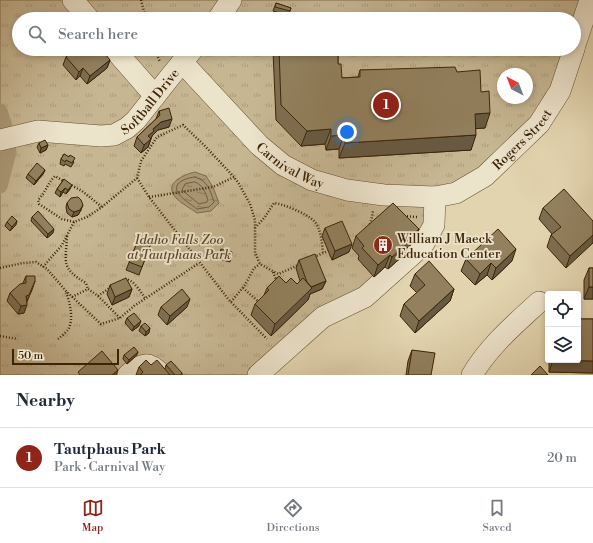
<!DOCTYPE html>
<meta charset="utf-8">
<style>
:root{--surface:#fff;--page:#f6f6f7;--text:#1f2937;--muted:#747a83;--line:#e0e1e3;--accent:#8f2418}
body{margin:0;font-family:"Libre Bodoni",serif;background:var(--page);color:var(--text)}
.controls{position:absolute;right:12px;bottom:12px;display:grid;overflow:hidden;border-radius:4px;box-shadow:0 2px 6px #0003}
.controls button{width:36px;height:36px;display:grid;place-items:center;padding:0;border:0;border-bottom:1px solid var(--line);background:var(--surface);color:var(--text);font:20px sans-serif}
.compass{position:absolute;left:497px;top:68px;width:36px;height:36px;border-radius:50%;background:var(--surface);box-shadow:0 2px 6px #0003;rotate:318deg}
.scale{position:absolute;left:12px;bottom:10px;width:107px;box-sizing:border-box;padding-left:4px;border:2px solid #3c2406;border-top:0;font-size:11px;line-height:14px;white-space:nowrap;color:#3c2406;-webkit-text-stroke:3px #ece3cb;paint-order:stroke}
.you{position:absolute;left:347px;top:132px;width:14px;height:14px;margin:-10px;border:3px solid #fff;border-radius:50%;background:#1a73e8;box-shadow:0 0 0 6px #1a73e833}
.badge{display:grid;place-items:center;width:26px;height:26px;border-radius:50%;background:var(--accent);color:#fff;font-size:13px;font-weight:700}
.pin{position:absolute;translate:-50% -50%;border:2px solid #fff;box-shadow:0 1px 4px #0006}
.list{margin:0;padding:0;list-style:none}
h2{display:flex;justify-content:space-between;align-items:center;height:52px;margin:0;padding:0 16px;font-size:17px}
h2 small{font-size:13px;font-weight:400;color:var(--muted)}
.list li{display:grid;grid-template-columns:26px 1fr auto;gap:12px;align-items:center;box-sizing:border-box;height:60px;padding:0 16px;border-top:1px solid var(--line)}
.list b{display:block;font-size:15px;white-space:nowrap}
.list p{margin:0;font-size:13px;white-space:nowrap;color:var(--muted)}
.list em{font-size:13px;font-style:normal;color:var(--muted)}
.icon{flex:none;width:22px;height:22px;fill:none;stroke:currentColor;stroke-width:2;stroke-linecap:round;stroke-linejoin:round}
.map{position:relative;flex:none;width:593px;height:375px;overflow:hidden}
.search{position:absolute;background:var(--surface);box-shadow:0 2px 6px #0003;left:12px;right:12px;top:12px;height:44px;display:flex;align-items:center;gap:10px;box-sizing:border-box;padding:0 14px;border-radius:22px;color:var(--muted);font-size:15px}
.sheet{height:112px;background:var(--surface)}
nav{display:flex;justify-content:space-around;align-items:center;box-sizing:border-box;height:56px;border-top:1px solid var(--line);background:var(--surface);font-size:11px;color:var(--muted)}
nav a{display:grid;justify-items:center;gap:2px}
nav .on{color:var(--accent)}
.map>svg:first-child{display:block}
.park{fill:url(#park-tufts);stroke:#816d4c;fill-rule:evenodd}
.water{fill:url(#water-ripples);stroke:#7e6a49}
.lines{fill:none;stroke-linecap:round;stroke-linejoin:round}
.shore{stroke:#735e3e;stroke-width:1}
.canal{stroke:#aa9876;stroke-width:15}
.minor-casing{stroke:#665030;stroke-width:22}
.path{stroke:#3c2406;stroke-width:2.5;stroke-dasharray:1 2;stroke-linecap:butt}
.minor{stroke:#ece3cb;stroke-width:21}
.wall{fill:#7e6e51;stroke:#3c2406}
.shaded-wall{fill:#665a42;stroke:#3c2406}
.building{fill:#92805e;stroke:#3c2406}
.labels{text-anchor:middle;stroke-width:3.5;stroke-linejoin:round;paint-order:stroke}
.street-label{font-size:13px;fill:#3c2406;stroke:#ece3cb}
.poi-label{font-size:13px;fill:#3c2406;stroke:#ece3cb;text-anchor:start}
.park-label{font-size:13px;font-style:italic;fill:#5e4829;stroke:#ece3cb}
</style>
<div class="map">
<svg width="593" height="375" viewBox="0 0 593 375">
<defs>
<pattern id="park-tufts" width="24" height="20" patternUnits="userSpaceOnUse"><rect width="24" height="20" fill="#c6b692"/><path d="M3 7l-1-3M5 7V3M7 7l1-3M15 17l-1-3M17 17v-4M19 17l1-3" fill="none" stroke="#ab9c7c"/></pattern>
<pattern id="water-ripples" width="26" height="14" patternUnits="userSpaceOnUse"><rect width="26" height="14" fill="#aa9876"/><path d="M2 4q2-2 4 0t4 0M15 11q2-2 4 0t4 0" fill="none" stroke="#8c7c5f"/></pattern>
</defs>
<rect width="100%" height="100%" fill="#e2d4af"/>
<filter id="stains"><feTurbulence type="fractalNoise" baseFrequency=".005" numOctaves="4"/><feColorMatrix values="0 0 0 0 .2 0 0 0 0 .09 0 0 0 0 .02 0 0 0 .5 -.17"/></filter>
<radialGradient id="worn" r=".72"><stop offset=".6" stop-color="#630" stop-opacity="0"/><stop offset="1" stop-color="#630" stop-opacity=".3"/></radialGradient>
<path class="park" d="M0 0H590L574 19H19V49H574L513 150 435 197 434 225 258 375H0ZM503 74H527V98H503Z"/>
<path class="water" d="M195 172 206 176 213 187 219 203 211 211 197 213C190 208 182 204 176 198 163 183 183 175 195 172Z"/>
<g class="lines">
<path class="shore" d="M195 177C208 181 210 190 214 202L209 207 197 209C191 204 171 193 178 184 183 179 188 178 195 177Z
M195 182C203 185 205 192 208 200L207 202 199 204 182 190 185 184Z"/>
<path class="canal" d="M0 111 4 123 9 152 0 186"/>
<defs>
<g id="minor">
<path d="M73 0 89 19"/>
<path d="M218 19 231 0"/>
<path d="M574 48 590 0"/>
<path d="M114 49 155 96"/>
<path id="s1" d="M182 62 259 145 283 165 312 180 347 190 384 195 435 197 456 193 485 176 539 124 560 91 574 49"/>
<path id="s2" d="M0 140 38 131 101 136 114 135 127 128 136 120 170 77 193 49"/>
<path d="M128 375C142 362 149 361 162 375"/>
<path d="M258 375 323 317 365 297 423 245 434 225 435 197"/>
<path d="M472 375C489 346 515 324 539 302"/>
</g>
</defs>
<use href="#minor" class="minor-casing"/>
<path class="path" d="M141 0 146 19
M154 49 160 62
M137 178 149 197 229 300 267 339
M65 182 55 176C47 184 46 192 38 200L39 204 62 219 74 222 87 217 102 207 137 178 141 161 157 137 183 125 204 145 234 177 239 184 250 204 255 220V253L260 264 278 274 299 265
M69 184 82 191 102 207
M149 197 213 187 234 177
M404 216 417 217
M369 227 372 217 373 210
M255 228 265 217 274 203C283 204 306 213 314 221 321 228 322 243 323 253
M67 236C66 262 60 268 86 283L88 289
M314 257 328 251
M43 267 62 245 74 222
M0 268 23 263 36 262 47 269 66 291 101 324 120 318 134 306 199 263
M273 272 277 282
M125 279C134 280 140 291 145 298
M243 288 260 303
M98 296 120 318
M72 297 88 289 98 296 111 287
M231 302 245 285 254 268 260 264
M0 336 18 339
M58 339C61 337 65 333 68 330 74 319 70 303 66 292"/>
<use href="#minor" class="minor"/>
</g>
<path class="wall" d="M276 3 291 8 288 16 273 11Z
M274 49H338V64L342 78 358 77 360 70 457 72 481 92 485 128H476L471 150 339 158V149L326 150 325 144 301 146 276 120 273 51Z
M66 57 110 60 107 68 87 84 80 76 76 80 63 65Z
M159 111 169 127 158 130 152 136 148 147 141 153 134 146 137 137 156 119Z
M39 143 48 145 46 150 40 153 37 147Z
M64 154 74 162 71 167 65 164 64 166 60 164 61 159Z
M45 170 43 174 34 185 26 178 28 174Z
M64 179 70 189 66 194 63 192 60 197 55 193 57 189Z
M67 203 81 210 78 215 72 217 67 213 66 207Z
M543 208 593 221 566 268 547 247 551 235 552 234 539 219Z
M32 217 53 233 47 238 31 221Z
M7 222 16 225 10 231 5 226Z
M325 228 349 252 332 260 322 236Z
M419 229 415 241 406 249 405 254 388 269 385 267 374 277 358 259 359 256 352 248 356 236Z
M139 238 151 243 139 275 126 270Z
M221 249 231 258 230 262 219 259Z
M466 259 512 261 492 280 487 275 475 285 461 271Z
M299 260 326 281 322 289 310 294 308 300 271 336 251 315 255 304 264 295 267 288 286 283 297 284 300 281 296 268Z
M589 268H593V299H584V280Z
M415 274 454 289 450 301 415 333 400 316 404 304 417 293 410 286Z
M26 276 35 281 27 302 24 313 18 314 7 301 10 293 23 283Z
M110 285 132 289 129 297 112 305 107 294Z
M161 307H187L167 325 158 315Z
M127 318 139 326 132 331 125 323Z
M579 319H593V373L549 372V360H578V322Z
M141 326 149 333 145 336 139 331Z
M412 350 431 375H406L408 361Z
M138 352 136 356 127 364 123 359 124 355Z
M151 365 165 369 166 365 182 373V375H136L139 367Z"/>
<path class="shaded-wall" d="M110 60 107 68 87 84 90 76Z
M83 68 80 76 76 80 79 72Z
M490 113 485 128 470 129 475 114Z
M172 119 169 127 158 130 152 136 148 147 141 153 148 136 153 129 161 122Z
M331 129 325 144 301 146 307 131Z
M344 135 339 149 326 150 331 136Z
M476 135 471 150 339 158 345 143Z
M48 145 46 150 40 153 41 148Z
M45 170 43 174 34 185 36 181Z
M72 185 70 189 66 194 68 190Z
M65 188 63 192 60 197 61 192Z
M83 205 81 210 78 215 72 217 74 212Z
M17 221 16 225 10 231 12 227Z
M54 229 53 233 47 238 48 234Z
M419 229 415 241 406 249 405 254 388 269 392 257 407 240Z
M593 235V243L566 268 570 256Z
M352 244 349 252 332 260 335 251Z
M516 249 512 261 492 280 496 268Z
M390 255 385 267 374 277 378 265Z
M491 263 487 275 475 285 480 274Z
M35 281 32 290 26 303V296Z
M326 281 322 289 310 294 308 300 271 336 275 324 309 288Z
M589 287H593V299H584Z
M132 289 129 297 112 305 115 297Z
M454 289 450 301 415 333 419 321Z
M190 299 187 307 167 325 170 316Z
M27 305 24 313 18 314 21 306Z
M141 321 139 326 132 331 134 327Z
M150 328 149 333 145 336 146 332Z
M138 352 136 356 127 364 129 360Z
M553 360 593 361V373L549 372Z
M118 370 116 375H112Z"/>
<path class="building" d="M276 3 291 8 290 11 275 7Z
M75 49H101L110 60 90 76 83 68 79 72 66 57Z
M279 49H338V64H341L342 78 360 77V70L455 67 457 72 480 70 481 92 489 91 490 113 475 114 476 135 345 143 344 135 331 136V129L307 131 281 105Z
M169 108 172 119 161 122 153 129 154 131 148 136 151 139 144 145 137 137 160 115 159 111Z
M45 140 48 145 41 148 39 143Z
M64 154 69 157 70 155 75 158 72 163 66 160 65 162 61 159Z
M37 163 45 170 36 181 28 174Z
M64 179 72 185 68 190 65 188 61 192 57 189Z
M564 189 593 221V235L570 256 551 235 561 227 543 208Z
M78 197 81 200 83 205 80 210 74 212 69 209 67 203 71 198Z
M393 203 419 229 407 240 409 242 392 257 390 255 378 265 362 248 364 246 356 236Z
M38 211 54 229 48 234 32 217Z
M12 216 17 221 12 227 7 222Z
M342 221 352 244 335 251 325 228Z
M498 229 516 249 496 268 491 263 480 274 466 259Z
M139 238 151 243 142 267 129 262Z
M221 249 232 252 231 258 220 255Z
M315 254 326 281 311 287 307 282 299 260Z
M429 261 454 289 419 321 404 304 425 285 415 274Z
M589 268H593V287H589Z
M26 276H35V281L29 295 26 296 27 305 21 306 10 293 20 284 26 283Z
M279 276 286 283 291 278 297 284 303 278 312 288 275 324 255 304 269 290 267 288Z
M126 278 132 289 115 297 110 285Z
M182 289 190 299 170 316 161 307Z
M134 313 141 321 134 327 127 318Z
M579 319H593V361L555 360H578V337Z
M145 323 150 328 146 332 141 326Z
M134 347 138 352 129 360 124 355Z
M412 350 435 353 431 375H408Z
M102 351 118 370 112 375H80L78 372Z
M146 360 151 365 157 360 170 375H140L143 372 139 367Z
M171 361 182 373 181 375H175L166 365Z
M540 366 548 375H531Z"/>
<defs>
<symbol id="building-disc" viewBox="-11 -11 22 22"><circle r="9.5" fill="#8f2418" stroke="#ece3cb"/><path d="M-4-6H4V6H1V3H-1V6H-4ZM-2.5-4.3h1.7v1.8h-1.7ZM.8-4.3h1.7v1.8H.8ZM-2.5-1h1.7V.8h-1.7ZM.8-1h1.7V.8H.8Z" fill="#fff"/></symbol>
</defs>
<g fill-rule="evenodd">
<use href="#building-disc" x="372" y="234" width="22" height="22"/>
</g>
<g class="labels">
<g class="street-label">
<text dy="5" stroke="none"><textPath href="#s2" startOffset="165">Softball Drive</textPath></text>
<text dy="5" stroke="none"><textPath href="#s1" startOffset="409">Rogers Street</textPath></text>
<text dy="5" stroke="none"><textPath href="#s1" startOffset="151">Carnival Way</textPath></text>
</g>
<g class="poi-label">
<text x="397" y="243">William J Maeck<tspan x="397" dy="15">Education Center</tspan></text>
</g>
<g class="park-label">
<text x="179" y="244">Idaho Falls Zoo<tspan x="179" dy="15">at Tautphaus Park</tspan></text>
</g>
</g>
<rect width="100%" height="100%" filter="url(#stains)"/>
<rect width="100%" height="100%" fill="url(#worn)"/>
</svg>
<div class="controls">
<button><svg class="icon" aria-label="locate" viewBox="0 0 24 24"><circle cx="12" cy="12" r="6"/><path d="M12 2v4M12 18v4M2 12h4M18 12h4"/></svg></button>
<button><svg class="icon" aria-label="layers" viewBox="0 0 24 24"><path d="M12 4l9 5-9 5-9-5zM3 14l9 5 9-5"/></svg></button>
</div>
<svg class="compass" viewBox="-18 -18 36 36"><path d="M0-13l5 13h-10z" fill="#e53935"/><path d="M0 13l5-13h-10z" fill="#747a83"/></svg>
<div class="scale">50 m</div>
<div class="you"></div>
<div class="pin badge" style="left:386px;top:105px">1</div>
<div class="search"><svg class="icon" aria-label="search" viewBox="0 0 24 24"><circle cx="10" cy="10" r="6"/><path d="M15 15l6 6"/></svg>Search here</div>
</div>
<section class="sheet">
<h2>Nearby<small></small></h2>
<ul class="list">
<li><span class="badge">1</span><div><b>Tautphaus Park</b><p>Park · Carnival Way</p></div><em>20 m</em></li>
</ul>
</section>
<nav>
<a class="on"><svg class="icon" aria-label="map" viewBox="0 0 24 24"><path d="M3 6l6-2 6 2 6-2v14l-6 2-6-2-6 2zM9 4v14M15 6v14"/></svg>Map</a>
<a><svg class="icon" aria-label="directions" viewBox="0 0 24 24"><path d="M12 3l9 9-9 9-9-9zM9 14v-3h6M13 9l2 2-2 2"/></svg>Directions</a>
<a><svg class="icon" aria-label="saved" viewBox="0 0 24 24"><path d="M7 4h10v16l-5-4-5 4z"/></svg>Saved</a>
</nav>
